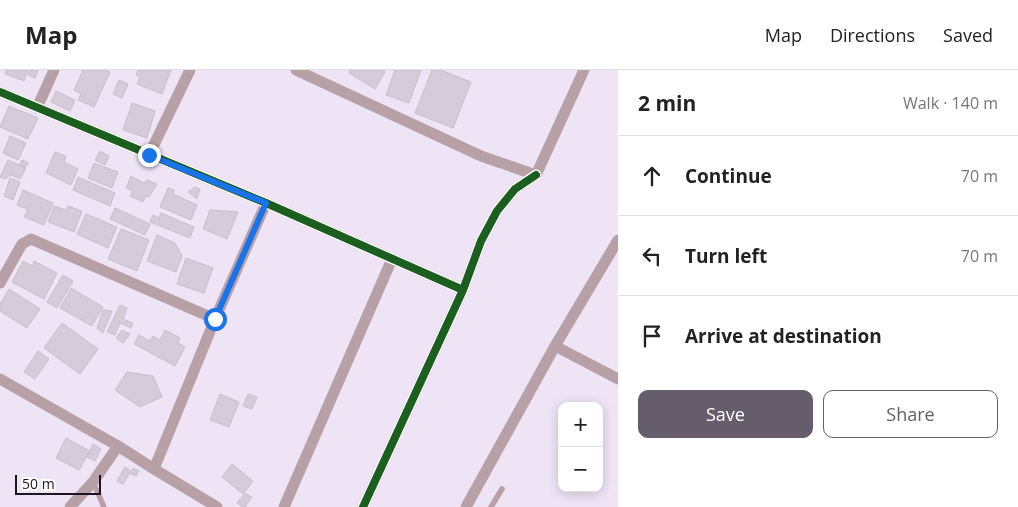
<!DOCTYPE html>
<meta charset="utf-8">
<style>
:root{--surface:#fff;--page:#f6f6f6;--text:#222;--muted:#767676;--line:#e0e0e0;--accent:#665d6c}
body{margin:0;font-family:"Open Sans",sans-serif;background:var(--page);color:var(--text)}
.controls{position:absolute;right:15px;bottom:15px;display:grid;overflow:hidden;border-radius:10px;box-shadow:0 2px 12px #0003}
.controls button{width:45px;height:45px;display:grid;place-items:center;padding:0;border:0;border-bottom:1px solid var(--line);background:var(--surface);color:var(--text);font:25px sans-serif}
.scale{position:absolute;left:15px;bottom:12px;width:86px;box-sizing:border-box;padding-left:5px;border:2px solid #1d1522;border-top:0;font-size:14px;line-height:18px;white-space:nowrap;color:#1d1522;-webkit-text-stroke:4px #fff;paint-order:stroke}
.stop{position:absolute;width:15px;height:15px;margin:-11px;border:4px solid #1a73e8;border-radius:50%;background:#fff}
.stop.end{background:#1a73e8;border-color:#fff;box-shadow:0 1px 5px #0008}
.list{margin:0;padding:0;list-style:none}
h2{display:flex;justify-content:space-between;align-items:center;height:65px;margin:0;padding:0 20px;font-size:21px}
h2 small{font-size:16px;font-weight:400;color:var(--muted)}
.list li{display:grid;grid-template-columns:32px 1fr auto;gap:15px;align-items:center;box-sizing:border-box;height:80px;padding:0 20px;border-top:1px solid var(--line)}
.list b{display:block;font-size:19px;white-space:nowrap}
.list em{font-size:16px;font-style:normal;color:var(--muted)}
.actions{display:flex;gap:10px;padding:15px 20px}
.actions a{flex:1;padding:11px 0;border:1px solid var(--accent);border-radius:10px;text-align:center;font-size:18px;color:var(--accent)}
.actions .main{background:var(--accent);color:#fff}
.icon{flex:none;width:28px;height:28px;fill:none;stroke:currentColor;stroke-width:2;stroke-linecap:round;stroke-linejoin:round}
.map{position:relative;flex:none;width:618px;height:437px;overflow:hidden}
header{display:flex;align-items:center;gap:30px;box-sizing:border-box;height:70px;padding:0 25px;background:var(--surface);border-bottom:1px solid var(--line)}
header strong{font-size:24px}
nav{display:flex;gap:28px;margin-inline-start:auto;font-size:18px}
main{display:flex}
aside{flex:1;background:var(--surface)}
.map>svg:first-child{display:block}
.building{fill:#d6cbd8;stroke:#c9becb}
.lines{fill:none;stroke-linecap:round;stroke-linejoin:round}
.service{stroke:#b7a1a6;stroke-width:5.5}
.minor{stroke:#b7a1a6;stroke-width:11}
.cycleway-casing{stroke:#fff;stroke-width:11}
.cycleway{stroke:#1b5e20;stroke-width:8}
.route{stroke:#1a73e8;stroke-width:6}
</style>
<header>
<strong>Map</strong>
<nav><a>Map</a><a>Directions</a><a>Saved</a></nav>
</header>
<main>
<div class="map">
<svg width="618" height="437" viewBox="0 0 618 437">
<rect width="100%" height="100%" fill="#eee4f5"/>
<path class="building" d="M6 0H28L24 11 5 4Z
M30 0H38L35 8 28 5Z
M83 0H105L110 2 94 37 78 30 81 24 74 20Z
M138 0H171L162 24 137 14 140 7 136 5Z
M350 0H384L385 2 375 19 349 3Z
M395 0H421L409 33 386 25Z
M432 0H441L471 12 453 58 415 43Z
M119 10 128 14 122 28 113 24Z
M56 21 75 30 70 41 51 32Z
M132 33 155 41 147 68 123 60Z
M9 36 38 48 28 69 0 57Z
M10 66 26 73 18 90 3 83Z
M100 81 109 86 105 95 95 90Z
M55 82 66 86 64 92 78 99 71 115 46 103Z
M8 90 26 98 20 109 11 105 5 109 0 107Z
M22 90 29 93 25 97 20 95Z
M94 93 118 102 112 118 88 108Z
M131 106 144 113 147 110 157 114 149 127 146 126 143 132 130 126 133 121 126 118Z
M78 107 115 123 110 136 73 120Z
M10 108 20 112 13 130 4 126Z
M195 117 200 119 197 129 188 122Z
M168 118 174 120 173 124 197 135 191 150 160 137Z
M23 120 53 133 44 155 24 147 28 139 17 135Z
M54 136 66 140 68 136 82 141 74 162 48 152Z
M115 138 150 154 145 165 110 149Z
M210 140 238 142 227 169 203 159Z
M161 143 194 157 190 168 150 152 153 145 159 148Z
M86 144 117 157 108 178 77 164Z
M121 159 149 170 137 201 108 189Z
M157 165 175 173 182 186 176 202 147 191Z
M186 188 213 198 204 223 177 214Z
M23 191 33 196 34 191 57 203 44 229 12 212Z
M63 205 73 211 57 238 47 232Z
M71 218 103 237 92 256 60 238Z
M9 219 40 239 27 258 0 241V234Z
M120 235 127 238 123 249 133 253 131 258 120 253 115 265 107 262Z
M103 240 112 241 103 263 97 258Z
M62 253 98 279 80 304 44 278Z
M122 260 130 264 123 273 116 268Z
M165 260 180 268 178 273 185 277 175 296 134 274 139 265 150 271 153 266 160 270Z
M38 281 49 289 35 309 24 302Z
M127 302 153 306 162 327 140 337 115 320Z
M220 324 239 332 229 357 210 350Z
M248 324 257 327 252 339 243 336Z
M66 368 90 381 79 400 56 388Z
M93 374 101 379 95 391 87 387Z
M232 394 253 411 243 424 222 407Z
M125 397 131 401 123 414 117 411Z
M133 398 139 401 136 406 131 404Z
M245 423 252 427 245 437H243L237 433Z"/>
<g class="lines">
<path class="service" d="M93 412 104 437
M491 437 502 419"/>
<path class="minor" d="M296 0 481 86 536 105 584 0
M0 22 266 133 463 220
M37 38 54 0
M149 85 190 0
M0 213 22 174 31 169 215 249
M555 276 618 309
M0 309 118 376 154 399 217 437
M154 399 215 249 266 133
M70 437 93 412 118 376
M284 437 392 189
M363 437 463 220 481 171 497 141 515 119 536 105
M466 437 555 276 618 170"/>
<defs>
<path id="cycleway" d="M0 22 266 133 463 220
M363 437 463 220 481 171 497 141 515 119 536 105"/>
</defs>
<use href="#cycleway" class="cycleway-casing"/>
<use href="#cycleway" class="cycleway"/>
</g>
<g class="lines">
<path class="route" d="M149 85 266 133 215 249"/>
</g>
</svg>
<div class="controls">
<button>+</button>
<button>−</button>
</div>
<div class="scale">50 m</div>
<div class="stop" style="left:215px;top:249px"></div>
<div class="stop end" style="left:149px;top:85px"></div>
</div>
<aside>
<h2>2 min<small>Walk · 140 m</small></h2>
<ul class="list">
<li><svg class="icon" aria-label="ahead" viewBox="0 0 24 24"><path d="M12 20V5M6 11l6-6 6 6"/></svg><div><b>Continue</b></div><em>70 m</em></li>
<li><svg class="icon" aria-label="left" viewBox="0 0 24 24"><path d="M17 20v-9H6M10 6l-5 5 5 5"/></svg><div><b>Turn left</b></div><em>70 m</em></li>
<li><svg class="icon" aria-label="arrive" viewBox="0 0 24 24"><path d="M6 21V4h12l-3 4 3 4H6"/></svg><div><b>Arrive at destination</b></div></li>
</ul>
<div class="actions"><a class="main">Save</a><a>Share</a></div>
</aside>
</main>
